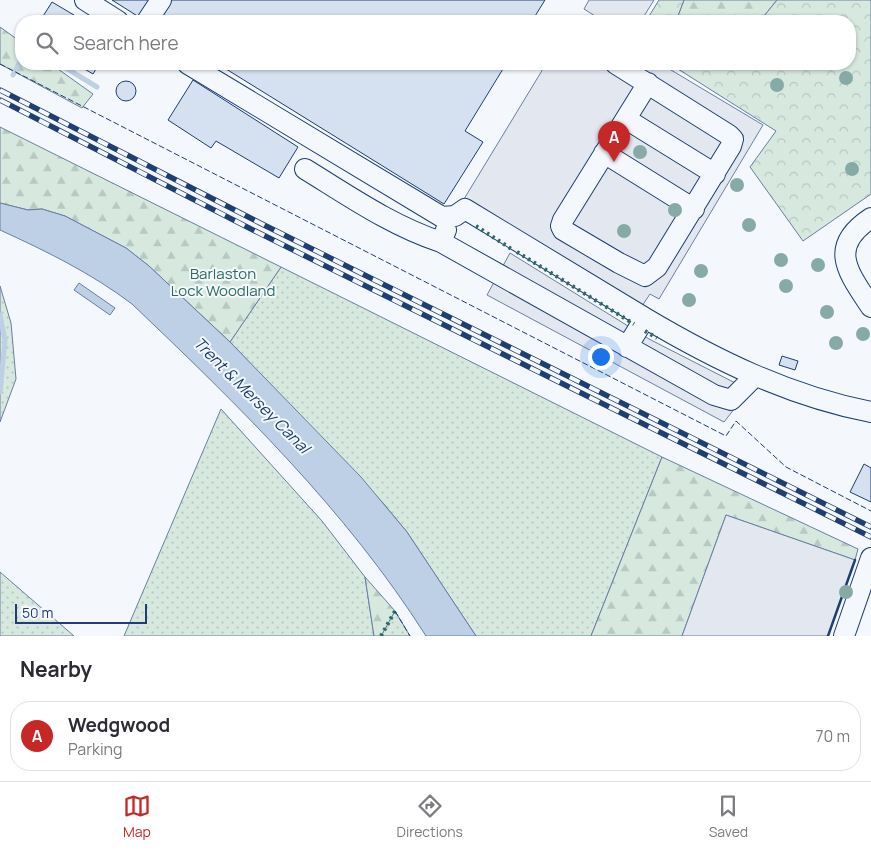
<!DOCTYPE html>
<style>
:root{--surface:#fff;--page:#f7f7f7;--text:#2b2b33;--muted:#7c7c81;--line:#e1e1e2;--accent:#c62828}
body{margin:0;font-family:Manrope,sans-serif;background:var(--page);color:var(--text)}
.scale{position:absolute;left:15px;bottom:12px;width:132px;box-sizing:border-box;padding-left:5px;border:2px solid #1d3f73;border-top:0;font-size:14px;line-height:18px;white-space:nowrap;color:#1d3f73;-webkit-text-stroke:4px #f4f7fb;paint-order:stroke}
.you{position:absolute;left:600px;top:356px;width:18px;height:18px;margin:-12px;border:4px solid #fff;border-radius:50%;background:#1a73e8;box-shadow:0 0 0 8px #1a73e833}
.badge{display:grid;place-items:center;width:32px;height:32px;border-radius:50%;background:var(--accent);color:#fff;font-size:16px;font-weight:700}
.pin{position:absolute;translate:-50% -41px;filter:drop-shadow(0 1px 2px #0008)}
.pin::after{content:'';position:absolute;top:26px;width:18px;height:15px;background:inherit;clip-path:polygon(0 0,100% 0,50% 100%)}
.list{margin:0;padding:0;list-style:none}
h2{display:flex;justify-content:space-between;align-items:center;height:65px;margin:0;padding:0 20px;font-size:21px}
h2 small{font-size:16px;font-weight:400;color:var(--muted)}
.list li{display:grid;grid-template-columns:32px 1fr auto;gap:15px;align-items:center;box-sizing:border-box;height:70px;margin:0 10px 10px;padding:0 10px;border:1px solid var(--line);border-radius:20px}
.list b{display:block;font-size:19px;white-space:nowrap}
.list p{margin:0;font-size:16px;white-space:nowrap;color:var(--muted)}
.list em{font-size:16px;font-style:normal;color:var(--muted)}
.icon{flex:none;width:28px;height:28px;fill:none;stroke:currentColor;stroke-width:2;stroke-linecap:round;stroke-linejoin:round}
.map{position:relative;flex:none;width:871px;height:636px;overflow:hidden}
.search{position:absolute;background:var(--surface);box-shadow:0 1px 4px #0004;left:15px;right:15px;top:15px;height:55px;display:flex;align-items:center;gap:12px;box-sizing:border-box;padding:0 18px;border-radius:20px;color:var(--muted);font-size:19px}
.sheet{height:145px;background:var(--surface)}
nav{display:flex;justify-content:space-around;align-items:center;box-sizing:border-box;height:70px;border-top:1px solid var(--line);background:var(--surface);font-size:14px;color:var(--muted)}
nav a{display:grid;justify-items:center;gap:2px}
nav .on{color:var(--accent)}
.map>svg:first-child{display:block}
.grass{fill:url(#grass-dots);stroke:#687fa3}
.forest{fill:url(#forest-firs);stroke:#687fa3}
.park{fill:url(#park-crowns);stroke:#687fa3}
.parking{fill:#e3e8f0;stroke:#687fa3}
.water{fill:#bed0e5;stroke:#687fa3}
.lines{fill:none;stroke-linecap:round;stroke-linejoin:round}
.stream{stroke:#bed0e5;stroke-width:5}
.building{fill:#d5e0f0;stroke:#1d3f73}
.minor-casing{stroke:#1d3f73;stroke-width:22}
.minor{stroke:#f4f7fb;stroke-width:20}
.rail-casing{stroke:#1d3f73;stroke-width:5.5}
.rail{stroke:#f4f7fb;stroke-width:4;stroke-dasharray:11;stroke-linecap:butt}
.hedge{stroke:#2c6c60;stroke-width:4;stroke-dasharray:2.5 4;stroke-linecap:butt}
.fence{stroke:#1d3f73;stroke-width:1;stroke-dasharray:6 2.5;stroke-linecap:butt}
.wall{stroke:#1d3f73;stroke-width:2.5}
.tree{fill:#86aba6}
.labels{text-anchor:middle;stroke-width:4;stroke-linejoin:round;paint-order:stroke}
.park-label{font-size:15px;fill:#2c6c60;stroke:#f4f7fb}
.water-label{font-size:16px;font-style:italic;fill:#1d3f73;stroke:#f4f7fb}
</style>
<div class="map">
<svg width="871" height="636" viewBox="0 0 871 636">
<defs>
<pattern id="grass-dots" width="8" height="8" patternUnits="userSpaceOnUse" patternTransform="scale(1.25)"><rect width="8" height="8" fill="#d7e8df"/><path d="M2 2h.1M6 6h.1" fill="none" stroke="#b8c8c3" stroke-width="1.8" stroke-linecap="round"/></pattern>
<pattern id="forest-firs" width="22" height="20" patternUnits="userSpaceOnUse" patternTransform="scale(1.25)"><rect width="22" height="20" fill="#d7e8df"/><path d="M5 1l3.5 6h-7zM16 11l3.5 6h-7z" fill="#b8c8c3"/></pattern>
<pattern id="park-crowns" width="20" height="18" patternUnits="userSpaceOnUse" patternTransform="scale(1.25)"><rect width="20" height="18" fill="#d7e8df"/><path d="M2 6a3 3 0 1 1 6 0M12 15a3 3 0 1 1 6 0" fill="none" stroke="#b8c8c3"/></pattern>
</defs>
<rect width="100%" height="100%" fill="#f4f7fb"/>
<path class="grass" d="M281 267 662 457 591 636H476L407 532 383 503 230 342Z
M0 286 11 323 16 379 0 422Z
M221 409 322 521 365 577 374 636H124Z
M0 572 74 636H0Z
M395 611 410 636H381Z"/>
<path class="forest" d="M684 0H777L760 21H676Z
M0 27 21 42V64H51L93 94 82 108 0 64Z
M0 127 281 267 230 342 149 266 126 248 65 216 42 209 28 210 0 203Z
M662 457 858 549 855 560 726 515 682 636H591Z
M365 577 395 611 381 636H374Z"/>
<path class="park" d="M659 0H684L676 21H646Z
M777 0H871V194L803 241 750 167 776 131 670 64H697L705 68 722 67 725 64H850V21H760Z"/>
<path class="parking" d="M589 0H654L641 21H603L584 9Z
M546 64H661L763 125 659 299 650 294 642 306 464 199Z
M510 253 649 339 749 390 724 422 487 295Z
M726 515 855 560 828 636H682Z"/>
<path class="water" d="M0 203 28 210 42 209 65 216 126 248 149 266 230 342 361 477 407 532 476 636H426C346 510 239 406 132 304 91 273 46 251 0 230Z
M79 283 115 308 110 315 74 290Z"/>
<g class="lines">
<path class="stream" d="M51 64 66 68 97 87
M13 75 21 59
M0 315 5 341 0 392"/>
</g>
<path class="building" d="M112 0H150L139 17Z
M168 0H545L532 21H155Z
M52 2 84 21H40Z
M76 64H99L93 74Z
M218 64H506L465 131 483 142 444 204Z
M193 80 298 147 279 178 216 141 211 148 168 120Z
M116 91a10 10 0 1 1 20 0a10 10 0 1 1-20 0Z
M782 356 798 361 795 370 779 365Z
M864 464 871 468V502L850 492Z"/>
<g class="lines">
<defs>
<path id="minor" d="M85 0 118 21
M147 21 161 0
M188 64 442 217 455 216 465 209 645 318 627 347
M616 64 729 135 733 139 731 146 657 267 645 276 619 263 563 230 561 226 563 220 648 83
M626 119 715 174
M604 153 694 209
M305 169C349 196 392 226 441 242L446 230
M871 218C827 247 848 272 871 307
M441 242 714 395 731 400 755 376
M645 318C716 360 789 396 871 412
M844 636 871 558"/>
</defs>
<use href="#minor" class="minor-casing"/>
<use href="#minor" class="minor"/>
<defs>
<path id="rail" d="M0 90 260 223 871 527
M0 100 255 231 871 537"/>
</defs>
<use href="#rail" class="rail-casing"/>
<use href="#rail" class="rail"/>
<path class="hedge" d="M476 226 513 250
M517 252 634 324
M645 331 657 338
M381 636 395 611"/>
<path class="fence" d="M0 64 726 436 736 421 786 467 871 511
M395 611 410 636"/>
<path class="wall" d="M828 636 855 560"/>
</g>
<g class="tree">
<circle cx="846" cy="78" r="7"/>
<circle cx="777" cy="85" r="7"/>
<circle cx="640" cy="152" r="7"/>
<circle cx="852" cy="169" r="7"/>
<circle cx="737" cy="185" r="7"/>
<circle cx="675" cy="210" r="7"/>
<circle cx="749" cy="225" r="7"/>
<circle cx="624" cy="231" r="7"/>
<circle cx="781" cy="260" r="7"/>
<circle cx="818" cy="265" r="7"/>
<circle cx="701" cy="271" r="7"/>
<circle cx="786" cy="286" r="7"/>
<circle cx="689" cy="300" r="7"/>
<circle cx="827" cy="312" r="7"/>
<circle cx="863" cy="334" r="7"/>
<circle cx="836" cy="343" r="7"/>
<circle cx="846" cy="592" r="7"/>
</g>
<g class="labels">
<g class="park-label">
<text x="223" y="279">Barlaston<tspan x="223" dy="17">Lock Woodland</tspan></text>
</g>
<g class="water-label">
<text transform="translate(252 395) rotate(45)" y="6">Trent &amp; Mersey Canal</text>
</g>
</g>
</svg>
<div class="scale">50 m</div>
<div class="you"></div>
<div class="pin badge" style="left:614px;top:162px">A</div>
<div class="search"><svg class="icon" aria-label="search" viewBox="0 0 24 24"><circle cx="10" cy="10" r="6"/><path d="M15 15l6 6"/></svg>Search here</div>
</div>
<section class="sheet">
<h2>Nearby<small></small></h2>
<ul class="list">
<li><span class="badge">A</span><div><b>Wedgwood</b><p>Parking</p></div><em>70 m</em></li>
</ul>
</section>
<nav>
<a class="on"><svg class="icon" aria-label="map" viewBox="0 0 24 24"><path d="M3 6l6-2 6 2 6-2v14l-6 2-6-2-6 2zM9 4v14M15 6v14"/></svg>Map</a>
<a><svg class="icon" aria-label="directions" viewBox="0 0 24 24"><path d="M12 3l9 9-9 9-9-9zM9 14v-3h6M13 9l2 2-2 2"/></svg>Directions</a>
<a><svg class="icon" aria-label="saved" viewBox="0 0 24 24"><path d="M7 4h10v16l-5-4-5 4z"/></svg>Saved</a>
</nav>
